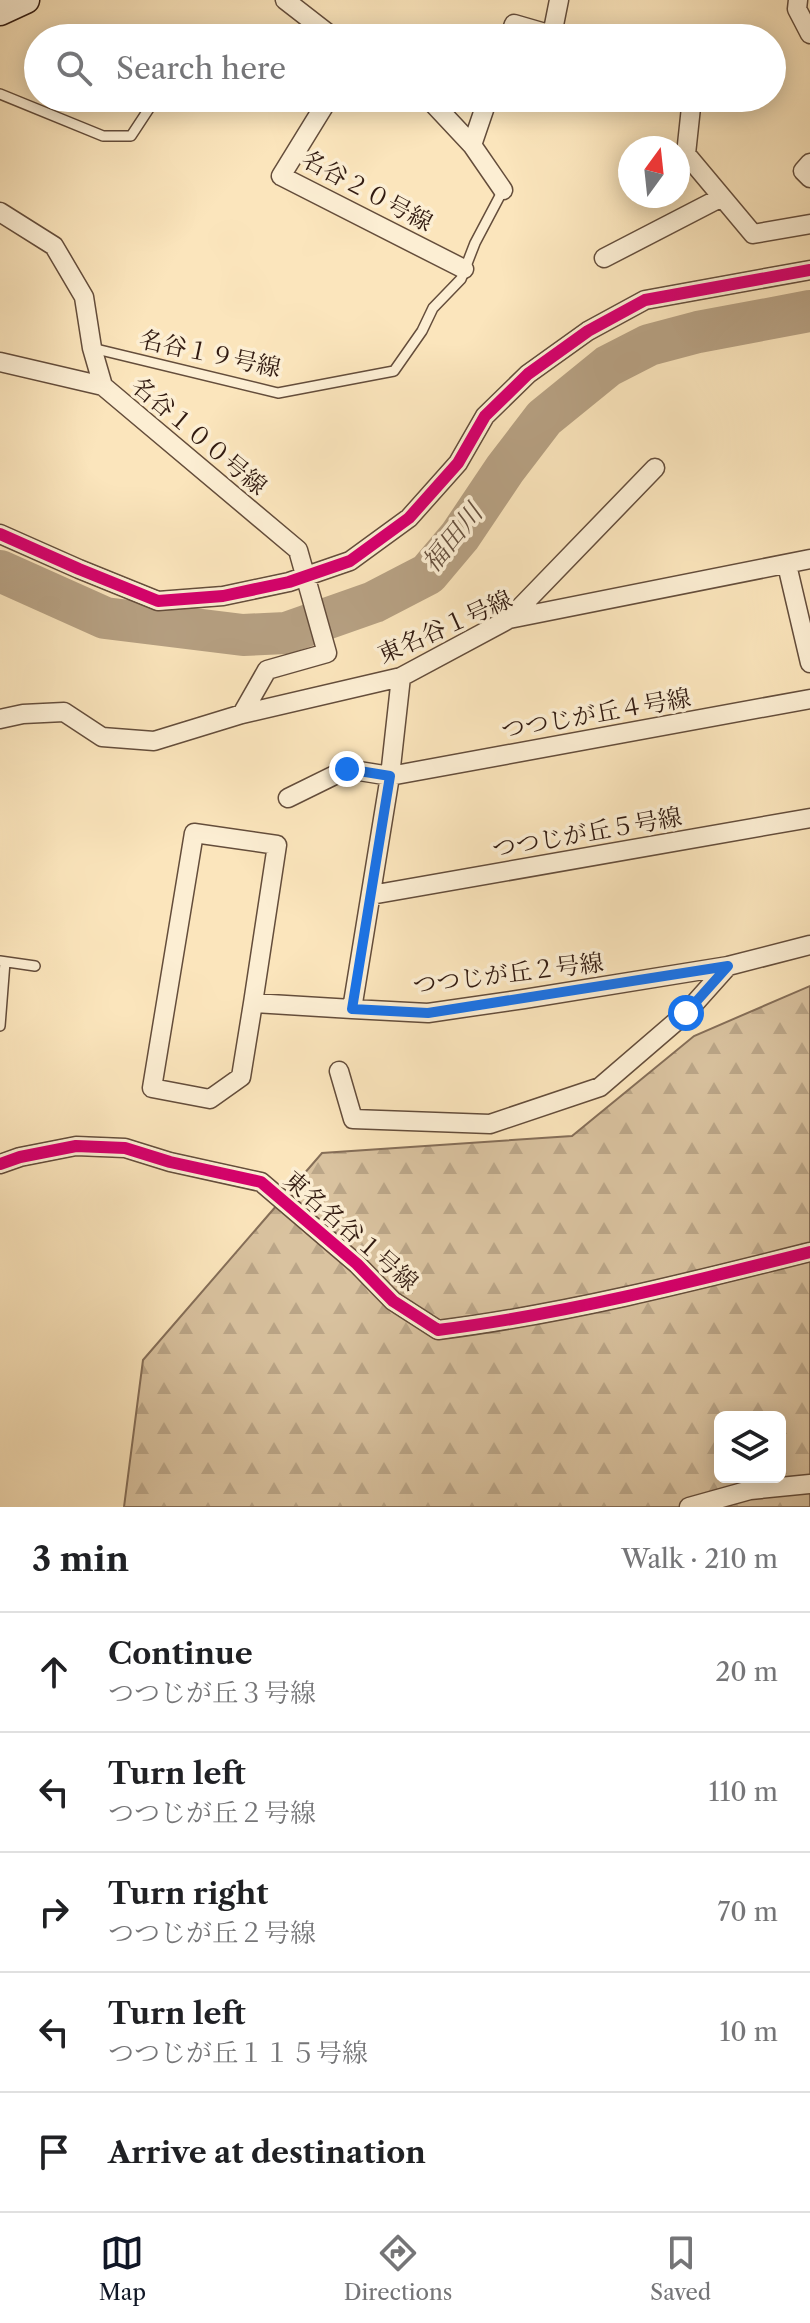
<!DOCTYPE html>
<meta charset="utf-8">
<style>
:root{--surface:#fff;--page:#f2f2f2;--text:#202124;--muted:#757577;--line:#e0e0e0;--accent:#111827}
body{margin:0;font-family:"Libre Caslon Text","Noto Serif JP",serif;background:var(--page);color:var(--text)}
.controls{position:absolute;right:24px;bottom:24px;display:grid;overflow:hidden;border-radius:12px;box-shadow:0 4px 20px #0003}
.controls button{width:72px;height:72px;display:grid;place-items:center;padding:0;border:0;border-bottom:2px solid var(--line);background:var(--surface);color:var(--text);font:40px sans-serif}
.compass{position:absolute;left:618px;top:136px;width:72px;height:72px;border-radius:50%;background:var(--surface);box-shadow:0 4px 20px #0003;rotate:15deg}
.stop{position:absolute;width:24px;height:24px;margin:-18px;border:6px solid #1a73e8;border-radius:50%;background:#fff}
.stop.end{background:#1a73e8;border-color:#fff;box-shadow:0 2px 8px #0008}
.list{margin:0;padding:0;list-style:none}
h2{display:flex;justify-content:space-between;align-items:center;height:104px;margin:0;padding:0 32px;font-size:34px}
h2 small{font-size:26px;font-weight:400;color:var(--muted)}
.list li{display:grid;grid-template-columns:52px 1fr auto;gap:24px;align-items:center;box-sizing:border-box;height:120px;padding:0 32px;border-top:2px solid var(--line)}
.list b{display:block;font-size:30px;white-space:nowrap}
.list p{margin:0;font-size:26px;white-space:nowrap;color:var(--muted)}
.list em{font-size:26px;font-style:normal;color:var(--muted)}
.icon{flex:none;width:44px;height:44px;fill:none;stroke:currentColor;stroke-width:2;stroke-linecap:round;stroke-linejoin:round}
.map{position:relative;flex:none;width:810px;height:1507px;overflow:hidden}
.search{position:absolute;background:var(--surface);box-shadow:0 4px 20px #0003;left:24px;right:24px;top:24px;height:88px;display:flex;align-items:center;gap:20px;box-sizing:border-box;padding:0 28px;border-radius:44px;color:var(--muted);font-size:30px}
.sheet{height:704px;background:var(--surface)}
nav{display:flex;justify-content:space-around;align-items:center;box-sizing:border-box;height:112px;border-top:2px solid var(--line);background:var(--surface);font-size:22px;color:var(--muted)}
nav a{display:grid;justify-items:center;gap:4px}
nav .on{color:var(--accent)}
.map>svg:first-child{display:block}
.forest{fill:url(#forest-firs);stroke:#856e58;stroke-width:2;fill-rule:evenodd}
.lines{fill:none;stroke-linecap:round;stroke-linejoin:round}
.river{stroke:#b6a082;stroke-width:42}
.service-casing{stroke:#644d3b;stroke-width:12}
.minor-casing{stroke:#644d3b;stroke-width:21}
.secondary-casing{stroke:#311a10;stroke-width:29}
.service{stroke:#fceed3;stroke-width:9}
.minor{stroke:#fceed3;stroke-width:18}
.secondary{stroke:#fceed3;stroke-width:26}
.cycleway-casing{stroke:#fceed3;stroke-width:17}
.cycleway{stroke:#d6006c;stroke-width:12}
.route{stroke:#1a73e8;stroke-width:10}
.labels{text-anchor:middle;stroke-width:7;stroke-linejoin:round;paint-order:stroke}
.street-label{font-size:24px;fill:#311a10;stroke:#fceed3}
.water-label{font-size:26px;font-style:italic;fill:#66503e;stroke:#fceed3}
</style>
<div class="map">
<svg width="810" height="1507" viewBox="0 0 810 1507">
<defs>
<pattern id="forest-firs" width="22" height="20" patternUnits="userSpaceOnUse" patternTransform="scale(2)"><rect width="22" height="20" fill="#d9c29f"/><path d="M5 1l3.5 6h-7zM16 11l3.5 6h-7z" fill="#bba688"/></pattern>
</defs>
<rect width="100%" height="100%" fill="#fbe5bc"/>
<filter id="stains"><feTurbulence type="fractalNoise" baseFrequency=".0025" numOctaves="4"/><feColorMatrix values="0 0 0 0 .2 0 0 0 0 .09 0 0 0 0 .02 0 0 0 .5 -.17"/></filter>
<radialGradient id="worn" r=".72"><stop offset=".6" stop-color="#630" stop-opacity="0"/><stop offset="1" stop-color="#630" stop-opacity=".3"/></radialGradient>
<path class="forest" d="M810 986V1507H124L143 1360 322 1153 572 1136 694 1036ZM720 1417H780V1477H720Z"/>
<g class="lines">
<path class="river" d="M0 571 105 618 243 635 286 633 374 602 428 574 460 536 505 469 544 418 608 366 649 345 698 332 810 311"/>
<defs>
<path id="service" d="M0 94 103 136H131L156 98
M92 348 278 393 394 371 422 331 433 308 461 279 475 243 503 190
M0 961 35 966
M0 1026 5 962"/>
<path id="minor" d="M285 0 334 38
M798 0 797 9 810 34
M509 38 514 24 552 35 559 0
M329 98 281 176 464 269
M428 98 472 145 503 190
M692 98 686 154 753 234 810 224
M472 145 488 98
M810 163 803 171 810 178
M0 212 54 246 84 297 92 348 103 386 298 550 327 653 267 670 242 714
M604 258 722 197
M0 362 103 386
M0 534 79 569 158 601 223 596 289 582 350 561 409 518 458 463 485 416 528 374 588 331 645 300 810 270
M787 565 810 663
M509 619 655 468
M401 677 390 776 352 1009 428 1013 524 999 728 966 810 945
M0 719 23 714 64 712 102 737 154 741 242 714 401 677 509 619 810 559
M288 798 347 769 390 776 810 699
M371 895 810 818
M253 1003 277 845 194 833 152 1088 210 1099 241 1077 253 1003 352 1009
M339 1071 353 1119 490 1124 600 1087 686 1013 728 966
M0 1164 20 1157 76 1146 125 1148 170 1162 261 1182 357 1264 393 1301 438 1330C564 1314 687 1283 810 1252
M689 1507 750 1490 810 1484"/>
<path id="secondary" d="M0 12 26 0"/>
</defs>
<use href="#service" class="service-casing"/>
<use href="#minor" class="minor-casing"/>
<use href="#secondary" class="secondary-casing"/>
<use href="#service" class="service"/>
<use href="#minor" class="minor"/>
<use href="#secondary" class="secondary"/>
<defs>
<path id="cycleway" d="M0 534 79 569 158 601 223 596 289 582 350 561 409 518 458 463 485 416 528 374 588 331 645 300 810 270
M0 1164 20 1157 76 1146 125 1148 170 1162 261 1182 357 1264 393 1301 438 1330C564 1314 687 1283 810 1252"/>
</defs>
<use href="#cycleway" class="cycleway-casing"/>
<use href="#cycleway" class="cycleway"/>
</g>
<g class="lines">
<path class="route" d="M347 769 390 776 352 1009 428 1013 728 966 686 1013"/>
</g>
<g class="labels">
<g class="street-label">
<text transform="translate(367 191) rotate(28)" y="8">名谷２０号線</text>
<text transform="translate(210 354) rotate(12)" y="8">名谷１９号線</text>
<text transform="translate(199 436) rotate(40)" y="8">名谷１００号線</text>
<text transform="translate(445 627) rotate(-24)" y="8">東名谷１号線</text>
<text transform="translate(596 714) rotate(-10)" y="8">つつじが丘４号線</text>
<text transform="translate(587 833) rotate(-10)" y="8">つつじが丘５号線</text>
<text transform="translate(508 974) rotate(-7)" y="8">つつじが丘２号線</text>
<text transform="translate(351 1231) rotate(41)" y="8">東名名谷１号線</text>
</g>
<g class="water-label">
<text transform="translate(452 538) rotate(-51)" y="9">福田川</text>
</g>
</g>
<rect width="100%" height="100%" filter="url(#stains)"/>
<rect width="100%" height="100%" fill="url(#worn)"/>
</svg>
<div class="controls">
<button><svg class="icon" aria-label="layers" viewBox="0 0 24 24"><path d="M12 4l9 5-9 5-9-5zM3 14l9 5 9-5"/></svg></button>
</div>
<svg class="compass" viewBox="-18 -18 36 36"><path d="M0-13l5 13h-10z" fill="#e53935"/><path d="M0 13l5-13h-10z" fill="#757577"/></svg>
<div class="stop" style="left:686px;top:1013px"></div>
<div class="stop end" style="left:347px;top:769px"></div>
<div class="search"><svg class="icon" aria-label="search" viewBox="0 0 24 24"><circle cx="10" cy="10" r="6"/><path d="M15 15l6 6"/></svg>Search here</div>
</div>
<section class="sheet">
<h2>3 min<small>Walk · 210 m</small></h2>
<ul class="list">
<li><svg class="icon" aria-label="ahead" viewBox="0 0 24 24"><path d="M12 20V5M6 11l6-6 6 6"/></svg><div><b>Continue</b><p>つつじが丘３号線</p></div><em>20 m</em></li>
<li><svg class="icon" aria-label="left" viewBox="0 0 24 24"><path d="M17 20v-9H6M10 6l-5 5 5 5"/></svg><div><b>Turn left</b><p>つつじが丘２号線</p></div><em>110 m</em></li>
<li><svg class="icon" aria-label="right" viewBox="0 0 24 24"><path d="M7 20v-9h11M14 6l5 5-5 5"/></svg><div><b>Turn right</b><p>つつじが丘２号線</p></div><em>70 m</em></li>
<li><svg class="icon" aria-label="left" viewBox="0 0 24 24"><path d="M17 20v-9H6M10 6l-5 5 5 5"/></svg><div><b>Turn left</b><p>つつじが丘１１５号線</p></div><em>10 m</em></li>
<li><svg class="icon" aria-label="arrive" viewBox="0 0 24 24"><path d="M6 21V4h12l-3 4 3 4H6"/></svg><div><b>Arrive at destination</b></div></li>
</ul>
</section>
<nav>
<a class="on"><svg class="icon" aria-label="map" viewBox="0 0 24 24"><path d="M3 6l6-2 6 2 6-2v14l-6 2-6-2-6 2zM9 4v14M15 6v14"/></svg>Map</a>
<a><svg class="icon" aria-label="directions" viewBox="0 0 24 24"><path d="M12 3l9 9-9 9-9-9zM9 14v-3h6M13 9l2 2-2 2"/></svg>Directions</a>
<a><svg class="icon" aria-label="saved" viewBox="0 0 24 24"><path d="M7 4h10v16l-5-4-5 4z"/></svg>Saved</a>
</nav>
